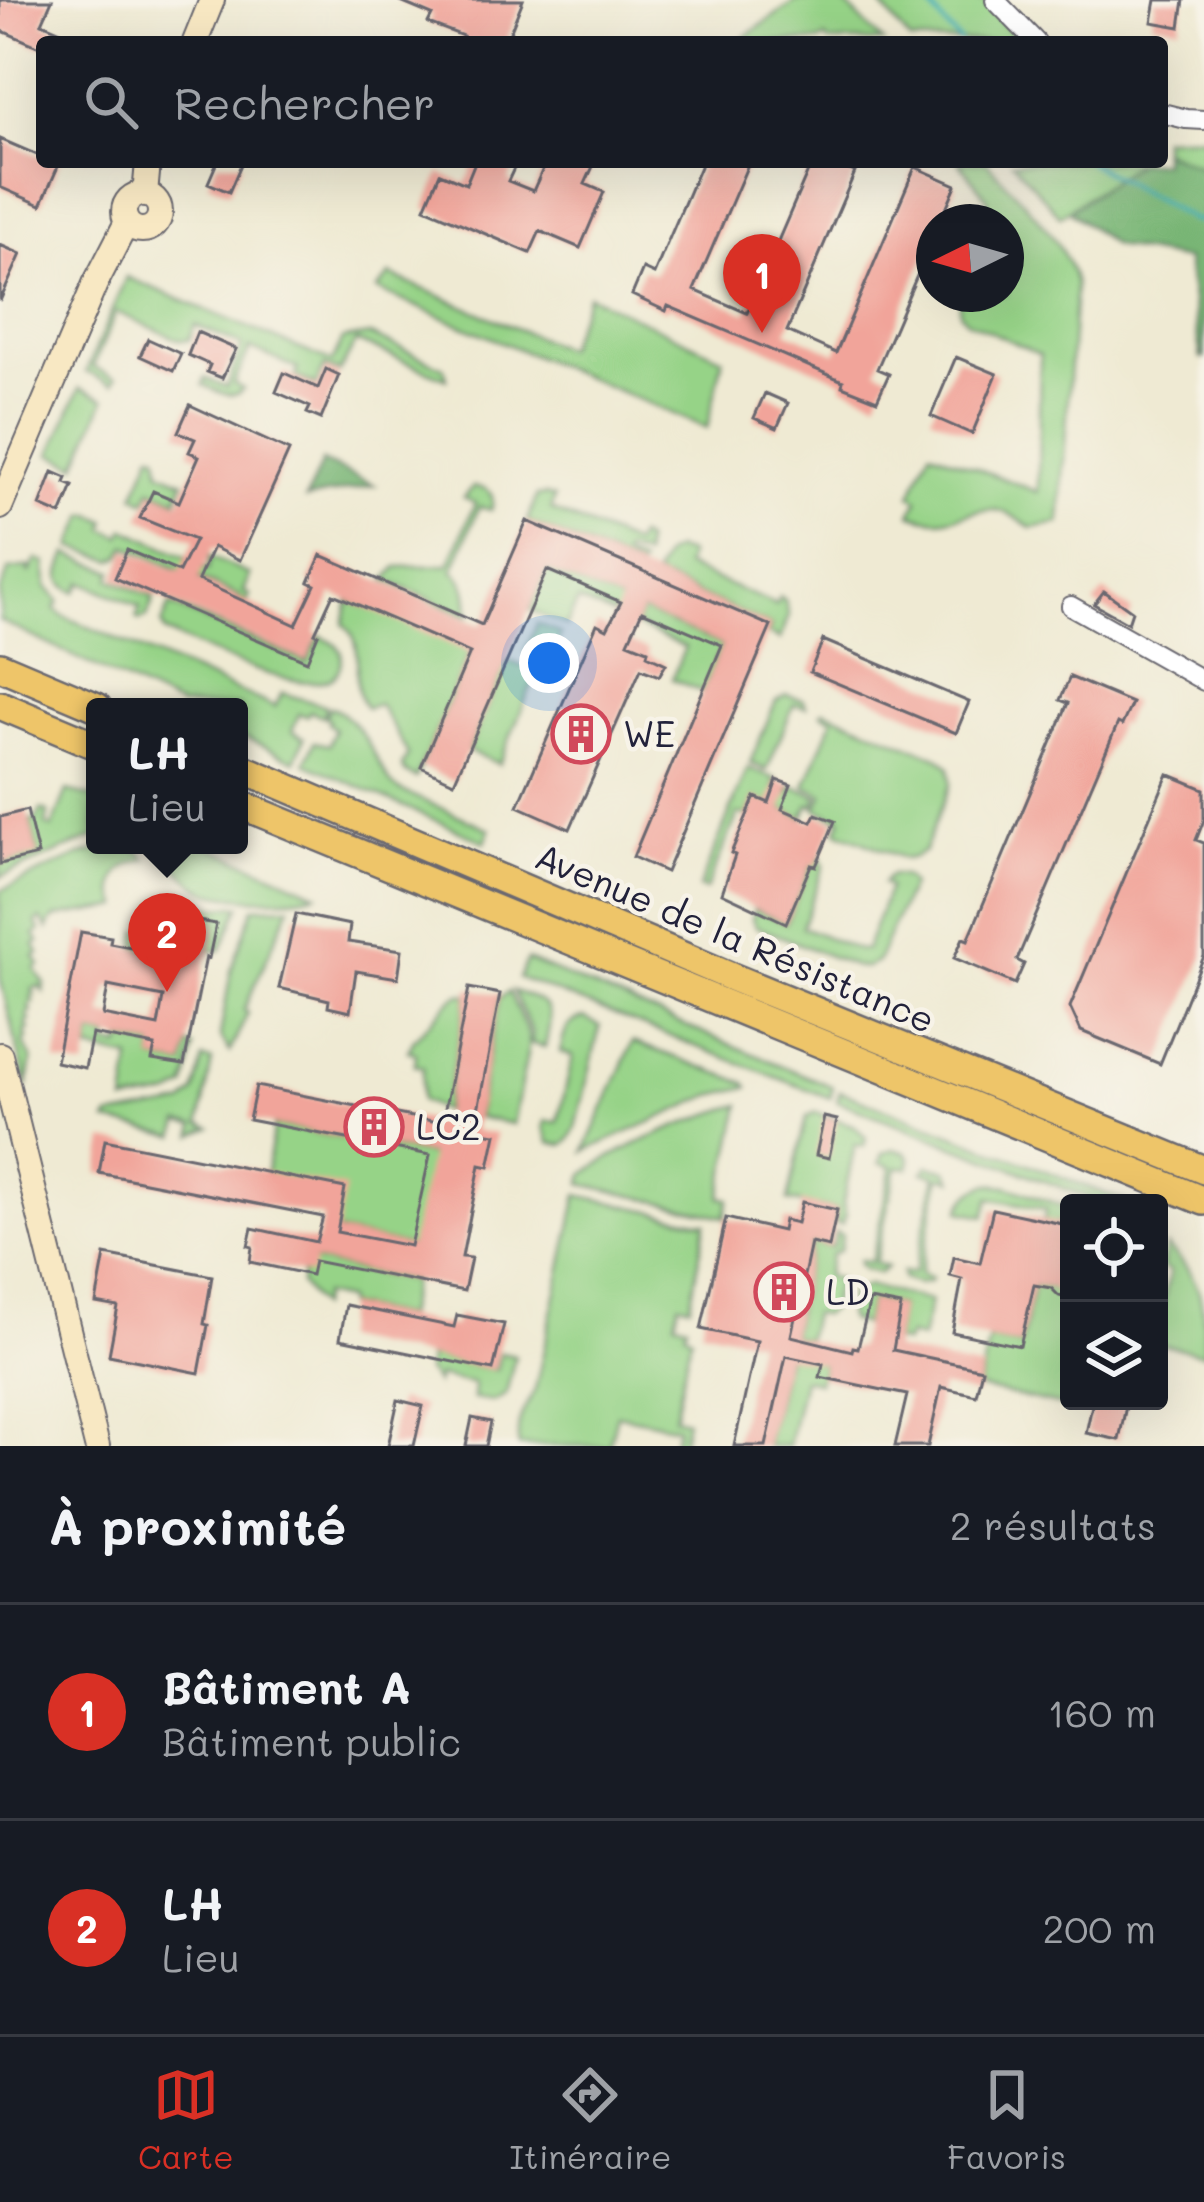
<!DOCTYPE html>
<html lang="fr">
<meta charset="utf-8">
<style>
:root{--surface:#171b24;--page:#20242c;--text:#f1f3f6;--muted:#9ea1a6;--line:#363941;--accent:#d93025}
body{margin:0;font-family:Mali,sans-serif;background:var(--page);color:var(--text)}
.controls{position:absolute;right:36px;bottom:36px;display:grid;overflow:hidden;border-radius:12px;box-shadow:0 12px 48px #0002}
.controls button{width:108px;height:108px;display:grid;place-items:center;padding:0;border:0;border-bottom:3px solid var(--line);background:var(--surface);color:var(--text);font:60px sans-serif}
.compass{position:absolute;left:916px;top:204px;width:108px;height:108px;border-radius:50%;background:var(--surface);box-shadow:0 12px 48px #0002;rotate:265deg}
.you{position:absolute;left:549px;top:663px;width:42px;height:42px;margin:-30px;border:9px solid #fff;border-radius:50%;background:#1a73e8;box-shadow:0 0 0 18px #1a73e833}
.badge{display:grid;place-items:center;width:78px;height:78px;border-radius:50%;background:var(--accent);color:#fff;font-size:39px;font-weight:700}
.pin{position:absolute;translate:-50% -99px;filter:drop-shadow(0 3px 6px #0008)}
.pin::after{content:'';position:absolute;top:63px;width:42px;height:36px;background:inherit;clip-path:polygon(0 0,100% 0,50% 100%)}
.popup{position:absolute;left:86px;top:698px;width:162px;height:156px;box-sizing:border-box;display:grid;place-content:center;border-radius:12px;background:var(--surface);filter:drop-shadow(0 3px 9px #0005);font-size:39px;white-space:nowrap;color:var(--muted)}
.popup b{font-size:45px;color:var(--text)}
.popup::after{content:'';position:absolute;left:50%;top:100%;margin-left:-24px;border:24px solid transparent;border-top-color:var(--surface)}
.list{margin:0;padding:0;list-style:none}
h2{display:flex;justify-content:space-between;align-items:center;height:156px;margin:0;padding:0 48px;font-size:51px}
h2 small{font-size:39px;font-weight:400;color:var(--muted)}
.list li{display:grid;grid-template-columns:78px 1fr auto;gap:36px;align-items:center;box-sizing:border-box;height:216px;padding:0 48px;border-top:3px solid var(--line)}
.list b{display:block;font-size:45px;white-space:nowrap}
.list p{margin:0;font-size:39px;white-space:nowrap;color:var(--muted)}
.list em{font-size:39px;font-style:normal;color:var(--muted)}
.icon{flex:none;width:66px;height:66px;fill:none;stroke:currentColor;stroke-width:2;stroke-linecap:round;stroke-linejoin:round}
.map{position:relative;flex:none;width:1204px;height:1446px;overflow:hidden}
.search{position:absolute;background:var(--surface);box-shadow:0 12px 48px #0002;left:36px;right:36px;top:36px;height:132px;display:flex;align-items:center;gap:30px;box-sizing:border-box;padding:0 42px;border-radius:12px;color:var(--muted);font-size:45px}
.sheet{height:588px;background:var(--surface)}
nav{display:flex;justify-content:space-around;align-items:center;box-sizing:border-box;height:168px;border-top:3px solid var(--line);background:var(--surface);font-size:33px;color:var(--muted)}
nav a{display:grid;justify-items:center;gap:6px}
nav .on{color:var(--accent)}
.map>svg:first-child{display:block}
.green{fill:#96d387;stroke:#5c7a61;stroke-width:3}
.forest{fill:#78b574;stroke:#4d6c58;stroke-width:3}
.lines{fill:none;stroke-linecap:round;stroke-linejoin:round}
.stream{stroke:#3aacb2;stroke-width:4.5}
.building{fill:#f1a49a;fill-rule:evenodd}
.street-casing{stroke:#6a6870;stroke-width:22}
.secondary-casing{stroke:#6a6870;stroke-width:28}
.primary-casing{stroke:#6a6870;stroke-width:32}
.street{stroke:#fff;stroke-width:18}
.secondary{stroke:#f8e8c3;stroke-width:24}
.primary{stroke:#eec569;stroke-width:27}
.labels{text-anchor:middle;stroke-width:9;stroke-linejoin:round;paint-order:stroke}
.poi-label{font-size:36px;fill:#22223b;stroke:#f7f3e8;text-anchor:start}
.street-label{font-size:36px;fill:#22223b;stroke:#f7f3e8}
</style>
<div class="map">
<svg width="1204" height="1446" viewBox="0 0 1204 1446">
<rect width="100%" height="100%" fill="#f7f3e8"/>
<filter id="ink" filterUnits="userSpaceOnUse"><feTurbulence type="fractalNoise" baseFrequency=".00833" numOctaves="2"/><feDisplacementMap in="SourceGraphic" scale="24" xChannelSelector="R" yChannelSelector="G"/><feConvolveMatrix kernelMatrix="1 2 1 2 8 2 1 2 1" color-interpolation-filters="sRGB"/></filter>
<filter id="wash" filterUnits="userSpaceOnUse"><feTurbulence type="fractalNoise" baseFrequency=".004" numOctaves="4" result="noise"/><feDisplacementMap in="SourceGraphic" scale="48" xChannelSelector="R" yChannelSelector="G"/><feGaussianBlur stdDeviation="2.7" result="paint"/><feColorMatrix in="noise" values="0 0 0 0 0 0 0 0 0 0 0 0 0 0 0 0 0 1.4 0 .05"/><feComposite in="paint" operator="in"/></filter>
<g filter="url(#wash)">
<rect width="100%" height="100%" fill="#efead3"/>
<path class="green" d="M797 0H841L883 42H828L825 38 819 42H738Z
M877 0H984L1020 42H911Z
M1204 136V168L1162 151V138Z
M959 162H987C1018 198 1067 239 1075 286L1060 523 1031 528C1020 521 1010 512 996 510 963 507 951 530 911 514L918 499 911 495 930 450 1038 492 1040 355 968 321C958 313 957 306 962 294H1006V222H988V199Z
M1012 162H1138L1060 216Z
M390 275 565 349 588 295 723 358 707 428 377 290Z
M126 277 332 362 343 339 370 335 444 367 447 379 356 341 340 372 325 366 316 385 296 376 298 369 250 348 234 384 243 389C233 402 215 390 203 385L205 378 227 387 242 345 195 325 189 340H180L116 312 93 367 116 378 113 384 86 372Z
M80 388 105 399 77 465 51 454Z
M152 453 158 454 160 471 184 481 177 499 151 489 145 501 135 495Z
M473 487C489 486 496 495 491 510L479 507 453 571C468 579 468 599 469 616L386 580 397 567 449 565 475 503 464 498Z
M546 495 554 498 551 510 634 545 638 537 644 541V557L626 551 623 556 641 564 639 568 527 521 537 496Z
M86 515H92L107 521 105 529 121 536 125 529 185 556 188 559 182 571 127 546 121 556 113 560 72 547Z
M675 550 689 554 685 567 776 605 779 597 785 601 789 616 780 639 768 634 771 626 655 575 665 555Z
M68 554 113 571 111 579 154 598 147 617 140 620 136 618 140 607 82 582 76 592C54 584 60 572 68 554Z
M210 557 250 575 244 592 250 595 247 602 239 599V596L194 576 197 567 208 570Z
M37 559 46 563 47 587 59 601 55 609 63 616 275 707 282 693 326 706 323 716 310 711 307 716 299 714 292 731 304 738 295 761 239 735V707H180L0 621V592L9 570 30 567 28 572 30 573Z
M547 570 633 607 628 621 578 601 566 626 530 610Z
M349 601 473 646 416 778 406 773 402 767 408 754 379 704 366 708C345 678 371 650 344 624Z
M170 605 307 663 320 636 335 644 341 651C353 726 192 643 165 632L162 624Z
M642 611 722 645 703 692 672 679 685 647 635 626Z
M537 623 561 634 548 669 527 659 528 654 525 652Z
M507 660 550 678 547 686 533 682 499 764 468 751Z
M786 695 804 700 806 707 794 704 767 770 750 763 776 701Z
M330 707C362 719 374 758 392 785L401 791 490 829 485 842 305 763 314 742 329 745 335 729 328 724 329 719 325 717Z
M824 710 940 758 949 767 951 783 924 851 915 857 905 859 837 831 841 819 817 809 823 794 805 786 833 719 821 713Z
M748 768 776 779 774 787 789 793 792 786 818 796 814 806 809 804 803 818 755 798 747 816 738 814 706 890 699 888Z
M67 791 95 798V837L0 877V864L38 854 30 821 36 820 41 810 48 812 46 825 52 828Z
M152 845H206L317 893C293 901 226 901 203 889 184 879 171 856 152 845Z
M112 847 139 851 147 859C119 865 107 880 120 907L57 917 51 921 48 929 41 919 36 922 40 931 35 935 39 942 35 945 39 953 35 956 40 965 35 969 45 984 44 992 38 986 32 990 35 995 31 997 34 1002 29 1006 32 1011 27 1015 30 1020 26 1024 29 1029 24 1033 28 1038 23 1042 32 1059 27 1087 0 978V891L78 856Z
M820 856 824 866 802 927 858 950 866 949 889 887 883 884 890 875C901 875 906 875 911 885L877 962 867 967H856L755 926 752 919 754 909 786 923 811 865Z
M227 906H240L221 950 210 951 186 919 178 951 174 950 173 955 136 948 138 931C166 931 165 922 185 911 196 906 214 907 227 906Z
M290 906 244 1010 248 1013 230 1052 220 1036 231 971 254 907Z
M527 960 833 1087 830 1098 519 978Z
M513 991C552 1003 554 1008 545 1047L532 1044V1033Z
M509 992 528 1034 529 1044 513 1124 477 1117 499 998Z
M460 994 468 995 444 1111 421 1100 423 1067 415 1065 416 1053 408 1051 414 1039 452 999Z
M584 1018 600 1026 576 1128 569 1141 563 1145 550 1143 544 1127 546 1121 558 1122 573 1056 560 1052C564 1036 565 1021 584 1018Z
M92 1034 109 1037 108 1045 121 1047 123 1040 155 1046 153 1060 184 1065 188 1045 194 1048 186 1087 170 1096 125 1103 131 1059 89 1050Z
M633 1042 746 1083 749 1087 712 1095 585 1151Z
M203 1059 212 1061 200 1124 210 1128 194 1135 195 1125 180 1123 176 1136 107 1122 110 1117 184 1104 195 1093Z
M840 1091 1129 1203H1102L837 1101Z
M741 1105 722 1190 721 1197 729 1199 725 1217 582 1184 584 1175C612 1150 704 1114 741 1105Z
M816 1112 855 1126 866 1138 864 1146 855 1145 843 1203 846 1215 842 1224 835 1223 837 1210 788 1201 804 1126 807 1117Z
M274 1125 446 1158 428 1250 331 1231 334 1219 266 1172Z
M893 1149 906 1152 910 1158 909 1168 897 1167 875 1263 887 1267 879 1273 863 1269 859 1264V1260L871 1262 892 1166 880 1163 883 1153Z
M928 1166 947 1170 953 1180 940 1177 920 1274 931 1278 929 1282 918 1284 903 1279 902 1272 914 1273 936 1176 924 1172Z
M989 1184 1007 1186 1069 1208V1230L1059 1222 1042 1230 1046 1209 990 1198 985 1216 960 1211C966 1195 973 1189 989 1184Z
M578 1195 706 1223 690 1305 679 1303 675 1321 687 1324 685 1332 691 1336 674 1417 686 1420 681 1446H673L677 1427 617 1414 609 1446H519C514 1424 524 1408 535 1390Z
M836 1232 842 1235 840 1250 831 1255 826 1276 838 1279 830 1310 823 1315 812 1314 806 1340 791 1336 811 1243 832 1247Z
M1167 1246C1204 1281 1204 1303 1204 1354L1159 1344V1323L1170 1271 1162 1267Z
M314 1261 412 1281 405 1317 346 1305V1300L322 1295 319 1307 300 1284 302 1273Z
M1034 1285 1058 1289V1296L1069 1299V1401H1093L1091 1412 978 1388 989 1340 1021 1346Z
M867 1286 930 1301 921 1339 908 1336 905 1343 894 1342 900 1306 870 1300 864 1325 849 1320 847 1314 850 1294Z
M789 1345 823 1364 818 1382 803 1379 788 1446H766Z
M500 1353 515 1356 506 1394 495 1401 473 1399 474 1384 438 1376 436 1384 426 1371 429 1356 496 1370Z"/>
<path class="forest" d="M1162 151 1204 168V358H1201L1186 260 1114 246 1069 211 1138 162H1162Z
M322 462 374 485 306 499Z"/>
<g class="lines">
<path class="stream" d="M924 0 960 42
M1088 162 1192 220 1204 222"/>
</g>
<g id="blocks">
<path class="building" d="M0 0H52L42 23 86 42H42V48L0 30Z
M396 0H523L506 42H460L463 36 428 23 432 15Z
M1156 0H1184L1180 27 1152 22Z
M0 139 42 157V162H60L41 205 0 187Z
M217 162H242L229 192 208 183Z
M475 162H517L508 181 533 191 546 162H595L585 184 604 192 580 248 540 231 530 253 425 208 440 173 466 184Z
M702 162H749L694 290 747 313 812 162H829L855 172 787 331 836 353 915 167 956 185 940 222H934V236L877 369 889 374 877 400 842 386 843 381 668 306 666 311 632 295 643 269 654 274Z
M0 245 21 254 0 301Z
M197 332 236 349 222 378 207 372 210 365 188 355Z
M148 339 181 354 173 371 140 356Z
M956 357 997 374 972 434 931 416Z
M326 369 339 375 321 419 307 413 310 407 276 392 284 373 318 388Z
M765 393 788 403 777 428 754 418Z
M190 405 289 451 240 560 213 547 198 580 296 625 315 585 309 582 321 555 482 625 527 521 771 626 666 872 633 857 722 645 642 611 628 642 648 650 647 655 666 664 659 676 641 669 570 829 518 806 597 624 607 629 621 602 547 570 454 782 421 767 470 653 333 594 315 633 318 634 307 661 115 578 127 550 179 572 195 540 140 518 153 491 179 502 199 456 189 452 195 439 178 432Z
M53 472 67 478 65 483 73 486 61 515 40 506Z
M1104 591 1132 611 1128 623 1094 604Z
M823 640 969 702 956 733 810 672Z
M1070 677 1132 703 1122 725 1118 723 1017 960 1024 964 1015 984 954 958 963 938 968 940 1068 703 1060 700Z
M1168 774 1204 789V820L1196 840 1204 843V956L1160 1064 1081 1031 1070 1007Z
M777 780 791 785 782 809 812 822 816 814 835 821 816 866 811 865 786 923 722 893 735 855 731 853 755 797 769 803Z
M27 810 38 855 0 864V817Z
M296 914 350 925 348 942 402 950 398 978 356 971 350 1012 328 1007 329 1000 279 988Z
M186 919 216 924 209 958 206 957 184 1065 152 1060 155 1046 92 1034 85 1068 56 1062 81 932 111 937 110 943 173 955 174 950 178 951ZM108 986 163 997 158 1026 103 1015Z
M469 988 500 994 474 1131 496 1134 489 1167 480 1165 462 1257 471 1258 464 1291 314 1261 311 1275 250 1262 252 1247 248 1246 252 1228 316 1242 323 1217 99 1173 105 1140 345 1188 337 1232 410 1246 430 1155 249 1120 256 1086 442 1123Z
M824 1117 837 1120 829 1158 816 1155Z
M802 1202 837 1210 829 1247 811 1243 791 1336 852 1351 853 1347 858 1348 870 1300 901 1306 893 1350 982 1369 976 1395 941 1387 928 1446H895L907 1395 820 1377 823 1364 786 1356 766 1446H734L757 1341 701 1329 726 1218 782 1231 784 1220 797 1223Z
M993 1209 1062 1224 1069 1230V1299L1059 1296 1051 1288 1034 1285 1020 1346 952 1332 962 1279 950 1276 954 1257 980 1263Z
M105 1255 212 1276 204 1324 208 1325 199 1373 109 1355 118 1307 96 1303Z
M346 1305 454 1327 457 1315 504 1324 493 1370 340 1339Z
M398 1400 423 1406 414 1446H388Z
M1093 1401H1127L1119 1440 1086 1433Z
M472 1418 491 1422 486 1446H466Z"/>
</g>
</g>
<g filter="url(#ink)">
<use href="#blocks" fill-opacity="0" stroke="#6a6870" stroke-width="3"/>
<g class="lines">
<defs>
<path id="street" d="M995 0 1036 42
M1162 113 1186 119 1204 120
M1071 606 1204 681"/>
<path id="secondary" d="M195 42 212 0
M124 212a18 18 0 1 1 36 0a18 18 0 1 1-36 0Z
M145 195 148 162
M0 507 95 284 127 222
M0 1055 97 1446"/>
<path id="primary" d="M0 666 97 707
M0 705 95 745
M239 767 734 978 1204 1170
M239 804 1204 1201"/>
</defs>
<use href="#street" class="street-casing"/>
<use href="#secondary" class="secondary-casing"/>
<use href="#primary" class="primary-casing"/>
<use href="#street" class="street"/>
<use href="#secondary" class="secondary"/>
<use href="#primary" class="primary"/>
</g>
</g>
<defs>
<symbol id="building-ring" viewBox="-11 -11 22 22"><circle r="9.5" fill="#f7f3e8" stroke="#d1495b" stroke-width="1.5"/><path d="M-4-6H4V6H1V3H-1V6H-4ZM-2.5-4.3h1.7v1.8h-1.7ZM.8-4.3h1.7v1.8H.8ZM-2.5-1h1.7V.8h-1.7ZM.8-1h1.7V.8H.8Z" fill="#d1495b"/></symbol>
</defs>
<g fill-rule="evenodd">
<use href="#building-ring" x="548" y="701" width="66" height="66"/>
<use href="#building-ring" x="341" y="1094" width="66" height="66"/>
<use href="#building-ring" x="751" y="1259" width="66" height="66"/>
</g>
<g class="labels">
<g class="poi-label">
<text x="623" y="747">WE</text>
<text x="416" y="1140">LC2</text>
<text x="826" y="1305">LD</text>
</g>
<g class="street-label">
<text transform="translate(735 938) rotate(23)" y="13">Avenue de la Résistance</text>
</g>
</g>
</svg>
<div class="controls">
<button><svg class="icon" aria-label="locate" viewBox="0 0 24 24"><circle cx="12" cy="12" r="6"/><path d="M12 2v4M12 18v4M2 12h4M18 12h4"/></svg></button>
<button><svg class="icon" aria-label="layers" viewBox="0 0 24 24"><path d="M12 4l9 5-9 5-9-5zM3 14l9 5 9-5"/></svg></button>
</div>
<svg class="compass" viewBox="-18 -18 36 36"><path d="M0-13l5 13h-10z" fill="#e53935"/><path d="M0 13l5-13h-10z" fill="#9ea1a6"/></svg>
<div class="you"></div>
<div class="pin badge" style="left:762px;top:333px">1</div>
<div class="pin badge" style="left:167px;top:992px">2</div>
<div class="popup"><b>LH</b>Lieu</div>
<div class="search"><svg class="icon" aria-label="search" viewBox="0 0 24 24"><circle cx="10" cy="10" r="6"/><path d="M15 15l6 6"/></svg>Rechercher</div>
</div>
<section class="sheet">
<h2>À proximité<small>2 résultats</small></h2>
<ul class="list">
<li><span class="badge">1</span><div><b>Bâtiment A</b><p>Bâtiment public</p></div><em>160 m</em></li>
<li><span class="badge">2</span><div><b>LH</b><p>Lieu</p></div><em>200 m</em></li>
</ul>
</section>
<nav>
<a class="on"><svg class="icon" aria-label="map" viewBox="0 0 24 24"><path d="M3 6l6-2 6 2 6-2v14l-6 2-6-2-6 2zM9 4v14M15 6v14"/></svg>Carte</a>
<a><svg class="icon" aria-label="directions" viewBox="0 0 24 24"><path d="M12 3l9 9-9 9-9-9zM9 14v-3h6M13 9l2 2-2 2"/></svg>Itinéraire</a>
<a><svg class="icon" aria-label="saved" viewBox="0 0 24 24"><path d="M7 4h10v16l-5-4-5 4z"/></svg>Favoris</a>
</nav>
